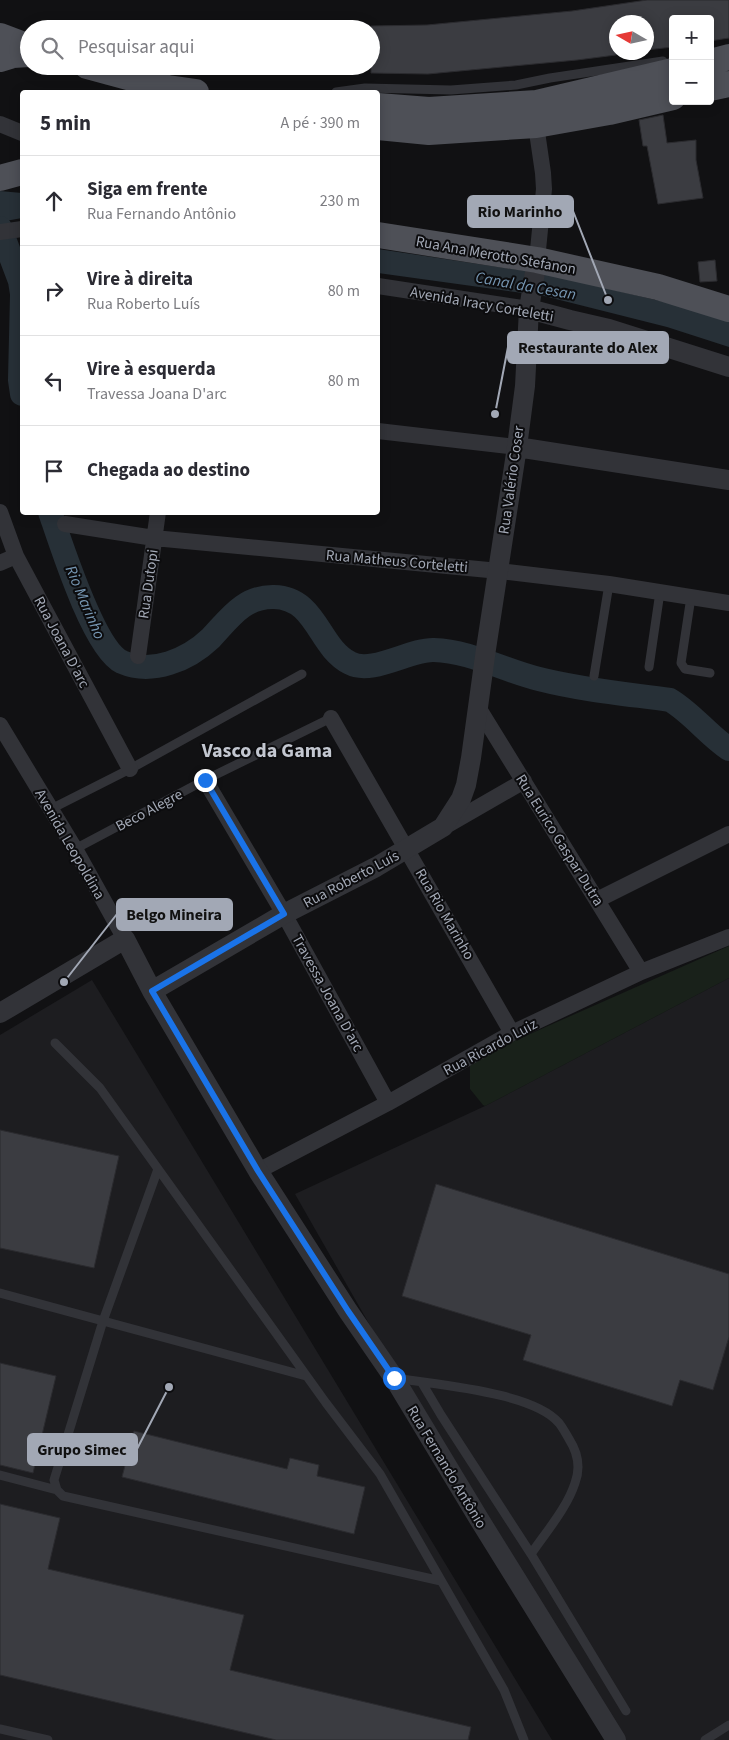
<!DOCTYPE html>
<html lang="pt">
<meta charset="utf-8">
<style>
:root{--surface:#fff;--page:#f2f2f3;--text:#2b2b33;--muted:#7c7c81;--line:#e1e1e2}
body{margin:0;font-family:"Source Sans 3",sans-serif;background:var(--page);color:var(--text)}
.controls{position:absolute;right:15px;top:15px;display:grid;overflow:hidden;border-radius:5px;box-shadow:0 2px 12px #0003}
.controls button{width:45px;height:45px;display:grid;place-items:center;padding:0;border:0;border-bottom:1px solid var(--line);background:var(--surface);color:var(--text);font:25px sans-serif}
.compass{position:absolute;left:609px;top:15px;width:45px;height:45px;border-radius:50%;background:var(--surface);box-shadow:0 2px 12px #0003;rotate:279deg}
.stop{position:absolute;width:15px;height:15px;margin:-11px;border:4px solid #1a73e8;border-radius:50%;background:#fff}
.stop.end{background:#1a73e8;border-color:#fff;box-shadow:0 1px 5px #0008}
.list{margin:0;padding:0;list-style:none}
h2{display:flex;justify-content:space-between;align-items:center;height:65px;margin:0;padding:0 20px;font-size:21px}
h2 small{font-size:16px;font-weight:400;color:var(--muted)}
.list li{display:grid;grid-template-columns:32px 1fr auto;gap:15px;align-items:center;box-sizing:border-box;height:90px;padding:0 20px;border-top:1px solid var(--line)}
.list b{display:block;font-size:19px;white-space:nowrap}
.list p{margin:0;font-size:16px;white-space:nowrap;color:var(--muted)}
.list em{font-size:16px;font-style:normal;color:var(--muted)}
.icon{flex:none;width:28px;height:28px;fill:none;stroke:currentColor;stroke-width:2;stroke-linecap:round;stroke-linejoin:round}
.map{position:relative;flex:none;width:729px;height:1740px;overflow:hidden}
.search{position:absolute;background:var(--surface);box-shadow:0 2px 12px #0003;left:20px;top:20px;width:360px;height:55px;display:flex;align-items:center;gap:12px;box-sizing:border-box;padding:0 18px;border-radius:28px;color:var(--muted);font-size:19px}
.panel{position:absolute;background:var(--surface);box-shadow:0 2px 12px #0003;left:20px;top:90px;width:360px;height:425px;border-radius:5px}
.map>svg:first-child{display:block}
.built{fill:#1d1d20}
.green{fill:#19211a}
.water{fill:#273037}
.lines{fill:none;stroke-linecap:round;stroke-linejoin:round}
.river{stroke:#273037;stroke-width:24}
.building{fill:#3b3c41;stroke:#2b2b2f}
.service{stroke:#323338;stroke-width:9}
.minor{stroke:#323338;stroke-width:16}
.tertiary{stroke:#323338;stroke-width:20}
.primary{stroke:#4e5057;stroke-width:26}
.primary-bridge{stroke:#4e5057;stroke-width:26}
.route{stroke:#1a73e8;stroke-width:6}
.labels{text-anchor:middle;stroke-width:4;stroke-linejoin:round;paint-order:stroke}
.street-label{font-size:15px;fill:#a2a8b5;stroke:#0c0c0e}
.water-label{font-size:16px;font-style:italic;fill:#7696b2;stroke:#0c0c0e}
.district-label{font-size:20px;font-weight:bold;fill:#c3c7d0;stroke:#0c0c0e}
.leader{fill:none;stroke:#a2a8b5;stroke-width:2}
.callout-dot{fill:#a2a8b5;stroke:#0c0c0e;stroke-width:2}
.callout{fill:#a2a8b5;stroke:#a2a8b5;stroke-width:2}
.callout-label{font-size:16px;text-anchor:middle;font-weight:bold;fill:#111}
</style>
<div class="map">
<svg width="729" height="1740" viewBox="0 0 729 1740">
<rect width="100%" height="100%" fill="#111113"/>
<path class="built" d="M729 978V1740H611L428 1427 295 1194 485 1106Z
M92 980 552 1740H0V1035Z"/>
<path class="green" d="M729 946V978L485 1106 483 1105 470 1089V1064L480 1056Z"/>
<path class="water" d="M0 191 22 193V218L0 222Z
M378 249 546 274 673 304 729 322V347L667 327 544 296 378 273Z"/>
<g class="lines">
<path class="river" d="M0 228 20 281 22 294 20 380 22 394
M50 512C61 544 94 649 122 662 152 675 188 660 211 638 229 619 244 596 274 597 317 598 318 647 350 663 372 675 410 649 434 650 470 651 505 671 539 679 582 690 627 694 670 700 692 713 708 735 729 749"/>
</g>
<path class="building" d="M647 0H729V38L710 41V19H673V47L646 50V22H616V55L577 60 428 74 371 73V26L427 25 572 11Z
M663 115 667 143 696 140V160L703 198 658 204 647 146H643L639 120Z
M715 260 717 281 700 282 698 262Z
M0 1130 119 1156 94 1268 0 1248Z
M436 1184 729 1274V1337L713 1390 680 1380 672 1406 523 1360 531 1335 402 1296Z
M0 1363 56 1376 33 1473 0 1465Z
M134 1431 287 1469 290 1458 319 1465 317 1476 365 1487 354 1534 122 1477Z
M0 1504 60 1518 48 1569 244 1615 230 1670 471 1727 468 1740H276L0 1675Z"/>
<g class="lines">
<path class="service" d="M336 92 365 88 451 90 516 85 550 78 663 61
M691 597 681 663 685 669 710 673
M649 667 660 592
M594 676 609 584
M51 809 130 769 302 674
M75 849 205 780 331 718
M55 1043 100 1088 326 1403 380 1474 504 1690 524 1740
M158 1169 103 1321 54 1480 57 1490 63 1496 441 1581
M0 1293 306 1376
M396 1378C437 1385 533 1392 559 1423 563 1428 566 1434 569 1439 578 1453 581 1467 575 1483 567 1508 546 1532 531 1554
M422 1383 441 1415 531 1554 626 1711
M0 1475 57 1490
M0 1729 48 1740
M705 1740 729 1725"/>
<path class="minor" d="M0 124 22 133
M536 125 543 173 544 189 537 260
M0 232 22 229
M378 286 529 309
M378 431 517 447
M0 512 16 556 130 769
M65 524 154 538 499 571 609 584 729 603
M0 563 16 556
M138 656 158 512
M479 709 641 972
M331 718 512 1033
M0 725 75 849 125 939
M205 780 284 914 388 1103
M444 827 524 781
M597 900 729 834
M258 1171 388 1103 512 1033 641 972 729 937"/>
<path class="tertiary" d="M529 309 570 320 609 329 729 367
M517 447 729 480
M152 991 284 914 376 867 443 827 461 799 466 785 471 758 486 649 517 447 525 386 529 309 537 260
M0 1013 125 939 152 991 258 1171 348 1311 394 1378 479 1519 616 1740"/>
<path class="primary" d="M0 36 29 47
M0 59 13 55 29 54
M710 62 729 57
M87 66 168 88 196 92
M710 88 729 84
M378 106 429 110 537 103 673 71
M378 127 429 132 536 125 609 112 673 97
M378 235 537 260 658 287 729 309"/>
<path class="primary-bridge" d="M0 178 22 172"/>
</g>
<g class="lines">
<path class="route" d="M205 780 284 914 152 991 258 1171 348 1311 394 1378"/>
</g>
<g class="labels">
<g class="street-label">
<text transform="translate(496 255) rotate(10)" y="5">Rua Ana Merotto Stefanon</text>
<text transform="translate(482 304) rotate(10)" y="5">Avenida Iracy Corteletti</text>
<text transform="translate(511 480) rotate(-82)" y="5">Rua Valério Coser</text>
<text transform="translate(397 561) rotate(5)" y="5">Rua Matheus Corteletti</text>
<text transform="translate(148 584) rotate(-82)" y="5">Rua Dutopi</text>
<text transform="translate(62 642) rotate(62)" y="5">Rua Joana D'arc</text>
<text transform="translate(149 810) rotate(-28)" y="5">Beco Alegre</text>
<text transform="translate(560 840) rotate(58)" y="5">Rua Eurico Gaspar Dutra</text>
<text transform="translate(70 844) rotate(60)" y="5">Avenida Leopoldina</text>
<text transform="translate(351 879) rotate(-28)" y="5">Rua Roberto Luís</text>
<text transform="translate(445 914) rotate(60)" y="5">Rua Rio Marinho</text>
<text transform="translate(328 993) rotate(61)" y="5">Travessa Joana D'arc</text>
<text transform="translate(490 1047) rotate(-28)" y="5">Rua Ricardo Luiz</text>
<text transform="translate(447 1467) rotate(59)" y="5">Rua Fernando Antônio</text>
</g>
<g class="water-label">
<text transform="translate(526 285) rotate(10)" y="6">Canal da Cesan</text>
<text transform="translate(86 602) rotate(67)" y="6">Rio Marinho</text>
</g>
<g class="district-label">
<text x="267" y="757">Vasco da Gama</text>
</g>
</g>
<path class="leader" d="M608 300L573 211M495 414L508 347M64 982L117 914M169 1387L137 1449"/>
<g class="callout-dot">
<circle cx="608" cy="300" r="5"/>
<circle cx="495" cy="414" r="5"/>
<circle cx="64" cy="982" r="5"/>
<circle cx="169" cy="1387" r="5"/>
</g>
<g class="callout">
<rect x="468" y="196" width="105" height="31" rx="5"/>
<rect x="508" y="332" width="160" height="31" rx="5"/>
<rect x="117" y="899" width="115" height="31" rx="5"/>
<rect x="28" y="1434" width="109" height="31" rx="5"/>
</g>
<g class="callout-label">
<text x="520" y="217">Rio Marinho</text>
<text x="588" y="353">Restaurante do Alex</text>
<text x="174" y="920">Belgo Mineira</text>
<text x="82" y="1455">Grupo Simec</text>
</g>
</svg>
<div class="controls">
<button>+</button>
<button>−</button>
</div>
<svg class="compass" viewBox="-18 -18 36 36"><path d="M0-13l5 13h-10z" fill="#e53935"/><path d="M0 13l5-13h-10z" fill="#7c7c81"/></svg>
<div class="stop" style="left:394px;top:1378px"></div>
<div class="stop end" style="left:205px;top:780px"></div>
<div class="search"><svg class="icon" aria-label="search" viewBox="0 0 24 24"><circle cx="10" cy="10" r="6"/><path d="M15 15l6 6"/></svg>Pesquisar aqui</div>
<section class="panel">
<h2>5 min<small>A pé · 390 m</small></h2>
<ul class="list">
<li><svg class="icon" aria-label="ahead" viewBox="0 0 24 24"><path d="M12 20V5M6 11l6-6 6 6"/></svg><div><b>Siga em frente</b><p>Rua Fernando Antônio</p></div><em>230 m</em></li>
<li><svg class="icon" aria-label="right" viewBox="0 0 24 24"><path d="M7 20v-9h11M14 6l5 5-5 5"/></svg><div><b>Vire à direita</b><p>Rua Roberto Luís</p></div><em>80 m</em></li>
<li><svg class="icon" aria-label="left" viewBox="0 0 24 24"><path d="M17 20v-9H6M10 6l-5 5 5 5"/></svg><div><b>Vire à esquerda</b><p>Travessa Joana D'arc</p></div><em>80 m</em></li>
<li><svg class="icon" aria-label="arrive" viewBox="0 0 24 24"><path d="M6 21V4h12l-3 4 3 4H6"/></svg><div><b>Chegada ao destino</b></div></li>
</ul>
</section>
</div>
